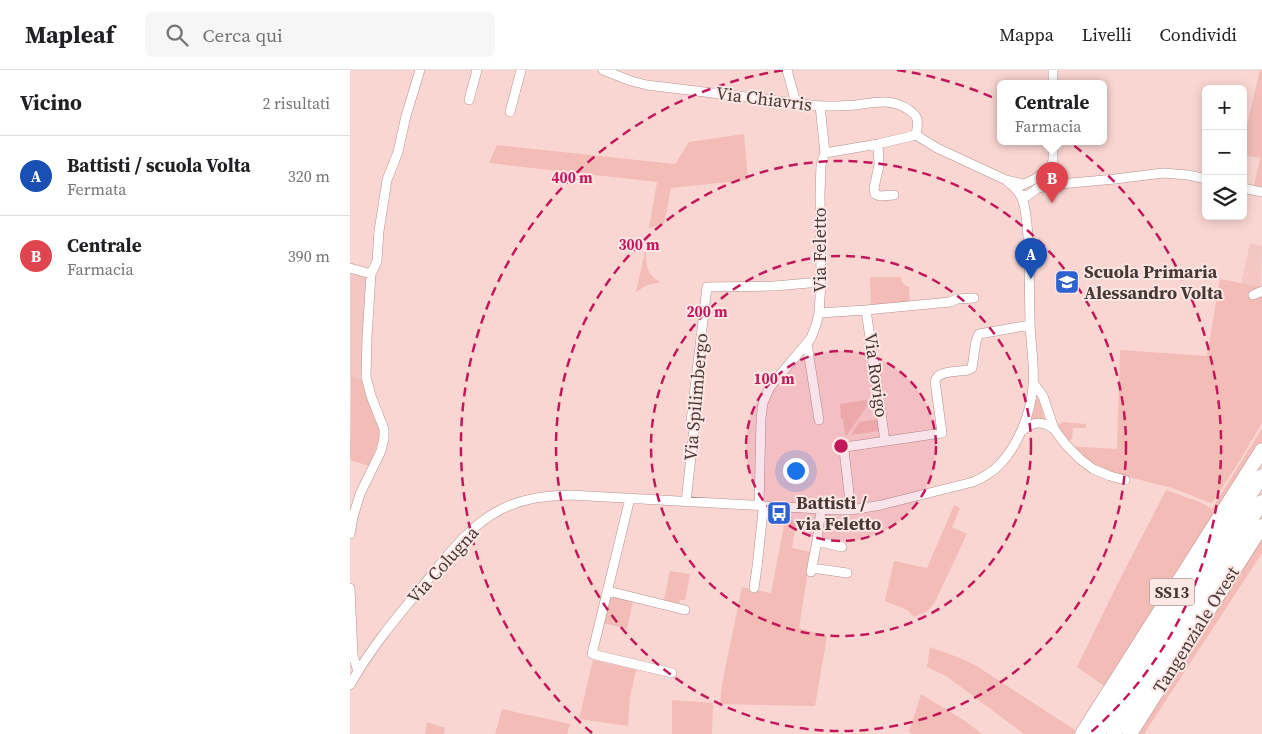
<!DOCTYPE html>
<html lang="it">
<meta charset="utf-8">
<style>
:root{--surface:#fff;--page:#f6f6f6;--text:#202124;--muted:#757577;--line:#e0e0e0;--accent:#0b8043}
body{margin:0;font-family:"Source Serif 4",serif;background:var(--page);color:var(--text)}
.controls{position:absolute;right:15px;top:15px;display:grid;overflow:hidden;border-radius:8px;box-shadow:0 2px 12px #0003}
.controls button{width:45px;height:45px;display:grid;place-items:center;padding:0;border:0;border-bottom:1px solid var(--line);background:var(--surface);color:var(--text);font:25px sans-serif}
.you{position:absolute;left:445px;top:400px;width:18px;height:18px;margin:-12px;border:4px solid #fff;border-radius:50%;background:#1a73e8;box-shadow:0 0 0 8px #1a73e833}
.badge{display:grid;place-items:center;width:32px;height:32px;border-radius:50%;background:var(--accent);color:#fff;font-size:16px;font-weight:700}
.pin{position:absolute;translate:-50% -41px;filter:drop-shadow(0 1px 2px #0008)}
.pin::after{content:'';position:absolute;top:26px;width:18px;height:15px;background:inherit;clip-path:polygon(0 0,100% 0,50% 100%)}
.popup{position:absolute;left:647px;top:10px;width:110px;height:65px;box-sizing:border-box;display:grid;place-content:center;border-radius:8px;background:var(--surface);filter:drop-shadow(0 1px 4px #0005);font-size:16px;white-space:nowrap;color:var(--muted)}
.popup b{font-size:19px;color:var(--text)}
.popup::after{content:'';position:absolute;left:50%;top:100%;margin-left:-10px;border:10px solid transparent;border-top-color:var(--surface)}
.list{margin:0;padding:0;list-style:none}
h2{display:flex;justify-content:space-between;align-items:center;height:65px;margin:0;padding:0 20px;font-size:21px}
h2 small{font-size:16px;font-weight:400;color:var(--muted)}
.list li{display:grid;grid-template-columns:32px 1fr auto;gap:15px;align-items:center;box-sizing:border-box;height:80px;padding:0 20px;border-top:1px solid var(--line)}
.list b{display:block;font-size:19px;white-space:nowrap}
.list p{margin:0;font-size:16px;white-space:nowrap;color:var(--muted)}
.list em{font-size:16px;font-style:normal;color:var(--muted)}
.icon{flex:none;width:28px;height:28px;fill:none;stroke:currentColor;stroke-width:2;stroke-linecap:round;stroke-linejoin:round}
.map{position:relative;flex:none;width:912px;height:664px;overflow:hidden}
header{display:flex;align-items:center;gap:30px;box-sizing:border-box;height:70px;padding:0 25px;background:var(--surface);border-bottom:1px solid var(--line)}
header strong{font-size:24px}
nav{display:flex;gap:28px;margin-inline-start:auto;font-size:18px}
.search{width:350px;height:45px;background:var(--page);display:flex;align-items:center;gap:12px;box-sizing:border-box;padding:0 18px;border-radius:8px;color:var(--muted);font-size:19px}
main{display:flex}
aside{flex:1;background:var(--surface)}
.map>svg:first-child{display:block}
.built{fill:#f3c8c4}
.green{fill:#f3bcb7}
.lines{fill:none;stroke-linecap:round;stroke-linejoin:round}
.minor-casing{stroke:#b2918e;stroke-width:10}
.highway-casing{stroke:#b2918e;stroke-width:15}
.minor{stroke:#fff;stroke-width:9}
.highway{stroke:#fff;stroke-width:14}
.ring{fill:none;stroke:#c2185b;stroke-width:2.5;stroke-dasharray:9 6}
.labels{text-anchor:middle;stroke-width:4;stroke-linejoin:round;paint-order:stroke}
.shield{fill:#fde7e4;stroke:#7e6d6b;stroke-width:1}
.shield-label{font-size:16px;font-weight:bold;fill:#473937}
.street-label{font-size:18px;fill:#473937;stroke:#fde7e4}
.poi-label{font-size:18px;font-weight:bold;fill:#473937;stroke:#fde7e4;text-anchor:start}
.centre{fill:#c2185b;stroke:#fde7e4;stroke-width:2.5}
.ring-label{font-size:15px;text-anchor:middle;font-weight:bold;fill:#c2185b;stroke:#fde7e4;stroke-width:4;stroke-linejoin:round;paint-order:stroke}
</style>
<header>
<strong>Mapleaf</strong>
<div class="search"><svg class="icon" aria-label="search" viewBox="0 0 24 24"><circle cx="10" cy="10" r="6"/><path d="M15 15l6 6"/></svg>Cerca qui</div>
<nav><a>Mappa</a><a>Livelli</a><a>Condividi</a></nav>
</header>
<main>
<aside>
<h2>Vicino<small>2 risultati</small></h2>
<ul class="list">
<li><span class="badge" style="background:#1a4fb4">A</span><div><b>Battisti / scuola Volta</b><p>Fermata</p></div><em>320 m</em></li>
<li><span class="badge" style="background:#e0444e">B</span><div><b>Centrale</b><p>Farmacia</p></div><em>390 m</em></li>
</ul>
</aside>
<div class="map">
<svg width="912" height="664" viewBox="0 0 912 664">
<rect width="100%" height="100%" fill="#fad6d2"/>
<path class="built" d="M900 173 912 176 911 217 891 213Z
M0 202 17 207 13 310 1 307 0 309Z"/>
<path class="green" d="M910 0H912V117L904 116 910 88 893 85V72Z
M394 64 398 110 321 118 314 154 299 158 307 112 139 93 147 75 325 94 339 72Z
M296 177C296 192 295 205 311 212L297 215 286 222Z
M520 207H551C551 213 554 215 559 217L560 232 521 236Z
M870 209 912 217V353L887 395 864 430 861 433 822 418 759 402 739 393 718 376 767 379 770 280 857 286Z
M1 306 13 310 15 322 30 361 29 370 19 396 0 390Z
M522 329 497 365H495L493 349H491L490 334Z
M686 329H689L695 351H681L684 340Z
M528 349 529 361 501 365 509 352Z
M712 352 736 354V358H723L722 369 718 371 709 359V354Z
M912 358V374L757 618 727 597 768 513 816 420 850 432 862 439Z
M604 435 610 438 602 457 617 464 584 534 576 542 564 547 557 540 535 531 544 491 577 498Z
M435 450 468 452 465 458 446 454 442 478 461 482 449 558 477 566 465 636 370 634 372 614 392 517 421 523Z
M912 464V483L794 664H787Z
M320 501 340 504 335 530H330L329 534 314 530Z
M260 525 283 531 277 559 253 553Z
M580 577 610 588 625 595 728 662 727 664H674L596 606 577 597Z
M243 590 286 600 280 627 278 656 229 649Z
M571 624 615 651 632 664H563L559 662Z
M322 630 363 633 362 664H322Z
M152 639 220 654 217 664H145Z
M77 652 95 658 94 664H75Z"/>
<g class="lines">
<defs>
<path id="minor" d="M253 0 281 11 297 15 462 35C476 37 492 36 506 35 525 32 542 28 559 40 563 43 566 45 567 49 568 54 567 60 566 65
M437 0 446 33
M703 14V0
M119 30 127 0
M160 42 171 0
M566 65 587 78 656 110 673 114
M528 74 529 95 524 118 525 124 530 126 544 125
M475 83 528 74 566 65
M699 115 765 109 813 103 838 105 856 109
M670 116 685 109 698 99 702 93
M893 118 912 122
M671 125 677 126 688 118 697 116 700 113 703 97V72
M0 198 21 204
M903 225 912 221
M516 240 600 232 607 229 624 228
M469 243 516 240 535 371
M457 274 469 350
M684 314 693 326 704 359 716 375 730 389 743 399 760 406 775 410
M673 360C684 351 692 351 704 359
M280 428 242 584 322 603
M336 432 344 359 341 351 357 217 424 216 471 212
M409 436 411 349 413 333 420 317 461 268 466 255 469 243 471 212 470 124 471 95 475 83 470 36
M501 440 494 380 495 377 592 363 585 311C588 300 608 302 618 300L622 298 626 271 629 264 680 255
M0 464 3 447 10 424 31 381 34 368V359L21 326 16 307 17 267 21 204 27 191 29 161 37 110 48 82 56 46 70 0
M467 471 492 477
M462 498 497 503
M461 502 467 471 471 439
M0 518 3 586 8 601
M404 518 407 497 413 441 412 436
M258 521 335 540
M0 615C20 579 46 548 72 517 94 490 118 456 150 440 173 428 194 426 220 425L488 440H501L531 435 623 412C632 408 642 403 649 395 668 376 681 343 683 316 685 295 680 272 680 250 679 218 680 186 677 154 675 136 674 123 658 112"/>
<path id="highway" d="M732 664 912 380
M748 664 912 406
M764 664 912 432
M780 664 912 456"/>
</defs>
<use href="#minor" class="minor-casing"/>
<use href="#highway" class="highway-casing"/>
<use href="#minor" class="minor"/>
<use href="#highway" class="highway"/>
</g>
<circle cx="491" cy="376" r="95" fill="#c2185b" fill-opacity=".12"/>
<g class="ring">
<circle cx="491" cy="376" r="95"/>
<circle cx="491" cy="376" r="190"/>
<circle cx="491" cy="376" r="285"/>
<path d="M242 663A380 380 0 0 1 435 0M547 0A380 380 0 0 1 740 663"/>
</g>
<defs>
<symbol id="school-square" viewBox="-11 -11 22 22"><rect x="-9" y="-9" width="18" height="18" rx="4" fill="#2d62d0" stroke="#fde7e4"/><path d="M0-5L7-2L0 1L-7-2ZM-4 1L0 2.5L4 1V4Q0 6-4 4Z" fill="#fff"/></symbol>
<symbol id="bus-square" viewBox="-11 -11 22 22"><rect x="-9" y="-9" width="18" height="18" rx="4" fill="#2d62d0" stroke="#fde7e4"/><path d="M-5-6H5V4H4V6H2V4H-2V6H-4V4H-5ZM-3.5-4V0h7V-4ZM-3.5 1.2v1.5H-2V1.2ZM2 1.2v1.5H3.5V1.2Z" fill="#fff"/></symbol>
</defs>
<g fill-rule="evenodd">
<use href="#school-square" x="703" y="198" width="28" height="28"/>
<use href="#bus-square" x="415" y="429" width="28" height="28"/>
</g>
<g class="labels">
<rect class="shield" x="799.5" y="508.5" width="45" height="27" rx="4"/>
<g class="shield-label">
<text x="822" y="528">SS13</text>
</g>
<g class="street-label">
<text transform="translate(414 29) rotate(7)" y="6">Via Chiavris</text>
<text transform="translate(470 180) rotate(-90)" y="6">Via Feletto</text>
<text transform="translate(526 305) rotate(82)" y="6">Via Rovigo</text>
<text transform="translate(346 327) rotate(-85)" y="6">Via Spilimbergo</text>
<text transform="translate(93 495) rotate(-48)" y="6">Via Colugna</text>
<text transform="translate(846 560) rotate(-58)" y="6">Tangenziale Ovest</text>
</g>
<g class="poi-label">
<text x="734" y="208">Scuola Primaria<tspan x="734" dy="21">Alessandro Volta</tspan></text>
<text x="446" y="439">Battisti /<tspan x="446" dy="21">via Feletto</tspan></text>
</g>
</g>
<circle cx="491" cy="376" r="8" class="centre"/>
<g class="ring-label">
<text x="222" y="113">400 m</text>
<text x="289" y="180">300 m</text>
<text x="357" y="247">200 m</text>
<text x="424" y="314">100 m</text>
</g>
</svg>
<div class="controls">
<button>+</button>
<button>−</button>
<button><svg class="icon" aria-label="layers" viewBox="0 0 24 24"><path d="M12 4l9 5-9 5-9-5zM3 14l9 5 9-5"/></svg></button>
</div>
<div class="you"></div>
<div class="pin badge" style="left:681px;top:209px;background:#1a4fb4">A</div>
<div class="pin badge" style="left:702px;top:133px;background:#e0444e">B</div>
<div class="popup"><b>Centrale</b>Farmacia</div>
</div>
</main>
